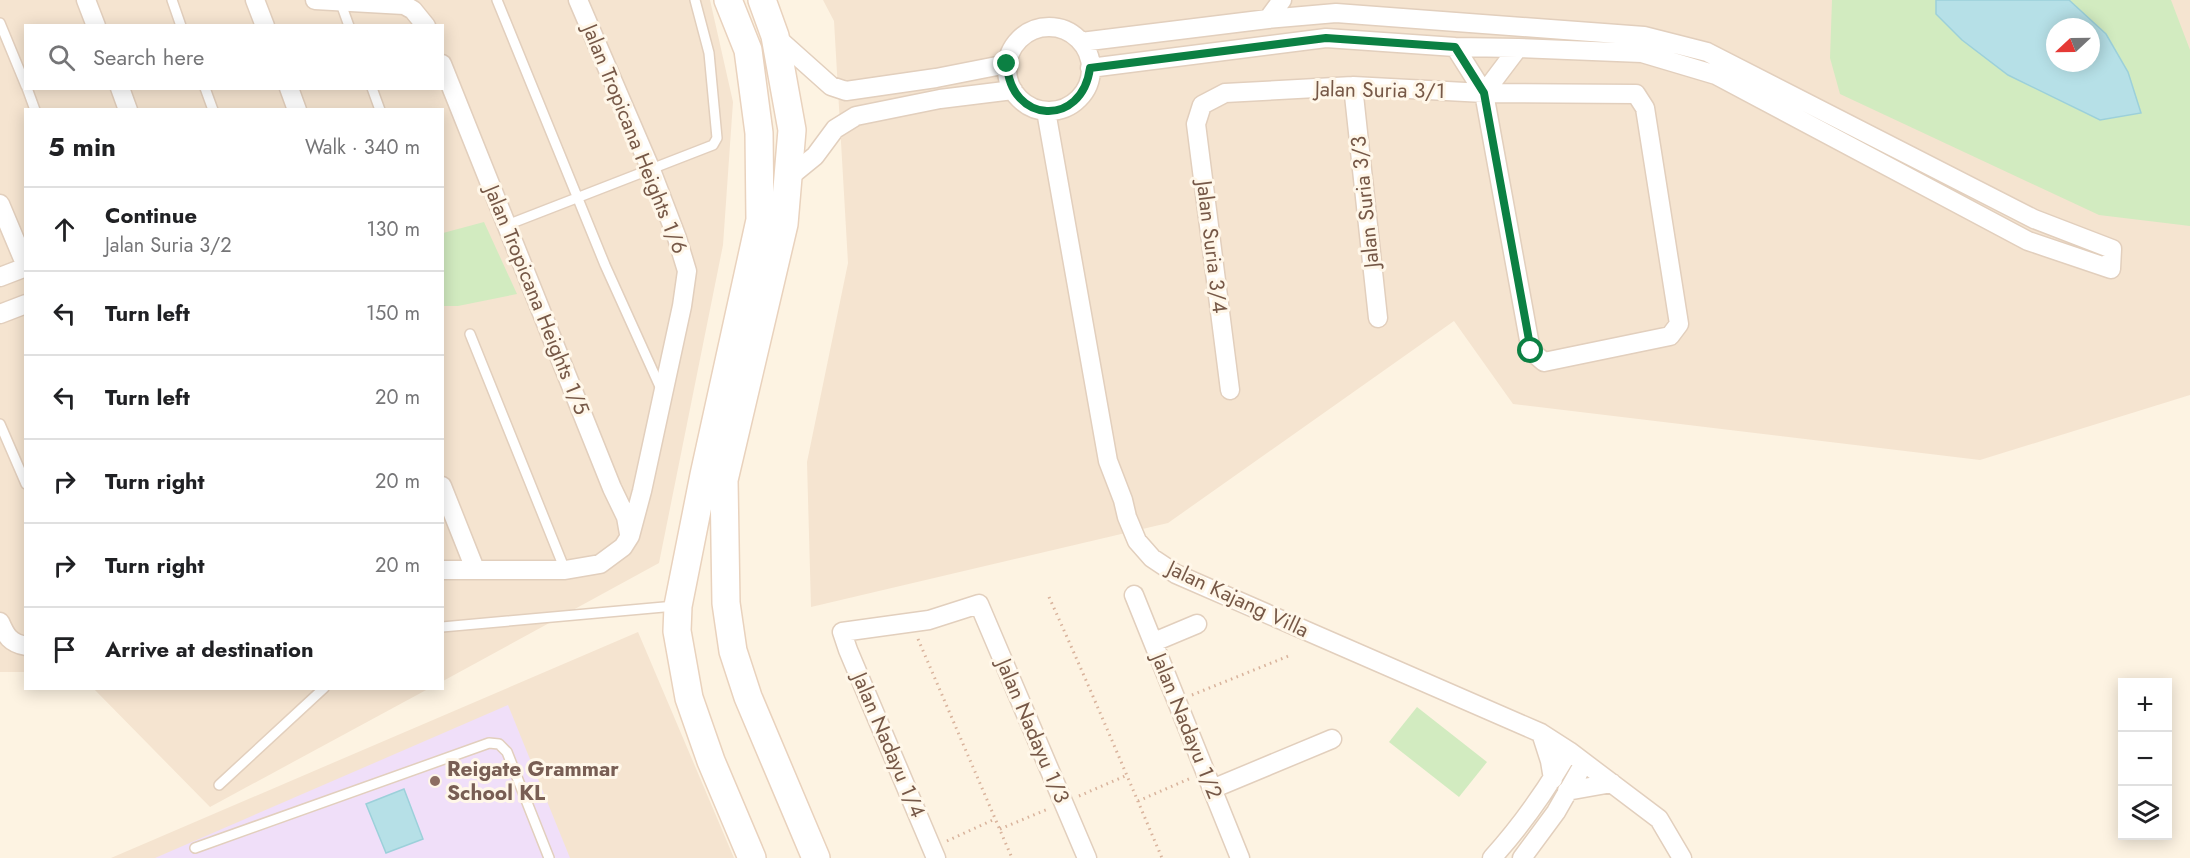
<!DOCTYPE html>
<meta charset="utf-8">
<style>
:root{--surface:#fff;--page:#f6f6f6;--text:#202124;--muted:#757577;--line:#e0e0e0}
body{margin:0;font-family:Jost,sans-serif;background:var(--page);color:var(--text)}
.controls{position:absolute;right:18px;bottom:18px;display:grid;overflow:hidden;border-radius:0px;box-shadow:0 3px 15px #0003}
.controls button{width:54px;height:54px;display:grid;place-items:center;padding:0;border:0;border-bottom:2px solid var(--line);background:var(--surface);color:var(--text);font:30px sans-serif}
.compass{position:absolute;left:2046px;top:18px;width:54px;height:54px;border-radius:50%;background:var(--surface);box-shadow:0 3px 15px #0003;rotate:248deg}
.stop{position:absolute;width:18px;height:18px;margin:-14px;border:4px solid #0b8043;border-radius:50%;background:#fff}
.stop.end{background:#0b8043;border-color:#fff;box-shadow:0 2px 6px #0008}
.list{margin:0;padding:0;list-style:none}
h2{display:flex;justify-content:space-between;align-items:center;height:78px;margin:0;padding:0 24px;font-size:26px}
h2 small{font-size:20px;font-weight:400;color:var(--muted)}
.list li{display:grid;grid-template-columns:39px 1fr auto;gap:18px;align-items:center;box-sizing:border-box;height:84px;padding:0 24px;border-top:2px solid var(--line)}
.list b{display:block;font-size:22px;white-space:nowrap}
.list p{margin:0;font-size:20px;white-space:nowrap;color:var(--muted)}
.list em{font-size:20px;font-style:normal;color:var(--muted)}
.icon{flex:none;width:33px;height:33px;fill:none;stroke:currentColor;stroke-width:2;stroke-linecap:round;stroke-linejoin:round}
.map{position:relative;flex:none;width:2190px;height:858px;overflow:hidden}
.search{position:absolute;background:var(--surface);box-shadow:0 3px 15px #0003;left:24px;top:24px;width:420px;height:66px;display:flex;align-items:center;gap:15px;box-sizing:border-box;padding:0 21px;border-radius:0px;color:var(--muted);font-size:22px}
.panel{position:absolute;background:var(--surface);box-shadow:0 3px 15px #0003;left:24px;top:108px;width:420px;height:582px;border-radius:0px}
.map>svg:first-child{display:block}
.residential{fill:#f5e4d0;fill-rule:evenodd}
.education{fill:#f0dff9}
.green{fill:#d2ebc0;fill-rule:evenodd}
.water{fill:#b6e0e7;stroke:#9cd0da;stroke-width:1.5;fill-rule:evenodd}
.lines{fill:none;stroke-linecap:round;stroke-linejoin:round}
.lane-casing{stroke:#e2cfbd;stroke-width:12}
.street-casing{stroke:#e2cfbd;stroke-width:21}
.secondary-casing{stroke:#e9d2bd;stroke-width:30}
.path{stroke:#d9b39c;stroke-width:3;stroke-dasharray:1.5 4.5;stroke-linecap:butt}
.lane{stroke:#fff;stroke-width:9}
.street{stroke:#fff;stroke-width:18}
.secondary{stroke:#fff;stroke-width:27}
.route{stroke:#0b8043;stroke-width:8}
.education-dot{fill:#8d6e63;stroke:#fff7e9;stroke-width:2}
.labels{text-anchor:middle;stroke-width:6;stroke-linejoin:round;paint-order:stroke}
.street-label{font-size:21px;fill:#765847;stroke:#fff7e9}
.education-label{font-size:21px;font-weight:bold;fill:#785e54;stroke:#fff7e9;text-anchor:start}
</style>
<div class="map">
<svg width="2190" height="858" viewBox="0 0 2190 858">
<rect width="100%" height="100%" fill="#fdf3e2"/>
<path class="residential" d="M0 0H710L733 102 723 245 659 563 443 681 442 110H26V672H0ZM26 26H442V88H26Z
M823 0H2190V395L1980 460 1513 404 1454 321 1168 523 811 607 807 462 848 263 834 21ZM2055 27H2091V63H2055Z
M638 632 734 858H111Z
M94 689H428L210 807Z"/>
<path class="education" d="M508 705 570 858H155Z"/>
<path class="green" d="M1832 0H2171L2190 50V226L2099 215 1840 94 1830 58ZM2055 27H2091V63H2055Z
M484 222 517 294 458 306H443V233Z
M1417 707 1487 762 1459 797 1389 742Z"/>
<path class="water" d="M1936 0H2069L2106 34 2128 72 2141 113 2100 120 2008 75 1962 40 1936 14ZM2055 27H2091V63H2055Z
M404 789 423 839 386 853 366 804Z"/>
<g class="lines">
<defs>
<path id="lane" d="M172 0 181 26
M497 0 605 265 661 389
M340 1 349 26
M0 23 26 86
M27 88 35 110
M205 88 213 110
M372 88 380 110
M507 225 713 145 717 138 709 53 695 0
M470 334 565 570
M0 424 26 484
M442 627 675 606
M219 785 324 688
M195 848 489 743 499 744 507 752 549 858"/>
<path id="street" d="M86 0 96 26
M255 0 265 26
M315 0 404 5 413 10 426 26
M1268 19 1282 0
M1007 69a42 42 0 1 1 84 0a42 42 0 1 1-84 0Z
M775 36 831 86 846 91 936 78 1007 64
M1081 42 1268 19 1336 13 1644 36 1707 52 2034 219 2112 249 2111 269 2028 241 1716 75 1642 53 1518 48 1455 47 1326 38 1090 68
M442 64 612 488 626 517 629 534
M1353 86 1378 318
M120 88 128 110
M289 88 297 110
M1484 93 1518 48
M1046 111 1108 461 1123 500 1127 517 1137 541 1152 558 1176 574 1541 733 1569 751 1659 819 1682 858
M788 178 815 156 835 129 856 116 940 99 1013 90
M0 204 26 266
M0 277 26 267
M0 314 26 304
M1230 390 1196 124 1202 105 1225 93 1353 86 1484 93 1636 94 1645 108 1679 324 1670 336 1544 362 1531 351 1484 93 1455 47
M442 486 475 569
M442 570H565L600 564 623 547 630 536 642 491 682 306 687 271 677 238 651 170 578 0
M1134 595 1240 858
M0 622C6 636 10 643 26 646
M1154 642 1197 624
M1541 733 1550 761 1553 779
M1212 789 1332 739
M1567 791 1612 783
M936 858 848 650 842 632 929 620 979 604 1087 858
M1492 858C1522 825 1547 789 1569 751
M1522 858 1556 812 1584 763"/>
<path id="secondary" d="M728 0 748 50 759 133 760 220 704 475 678 606 677 631 689 698 711 761 752 858
M762 0 775 36 792 130 784 224 724 480 726 603 733 651 748 697 816 858"/>
</defs>
<use href="#lane" class="lane-casing"/>
<use href="#street" class="street-casing"/>
<use href="#secondary" class="secondary-casing"/>
<path class="path" d="M442 268H443
M1049 597C1088 683 1125 771 1162 858
M918 639 1012 858
M1192 695 1291 655
M1079 796 1125 776
M1138 801 1191 778
M1000 829 1048 809
M947 841 995 819"/>
<use href="#lane" class="lane"/>
<use href="#street" class="street"/>
<use href="#secondary" class="secondary"/>
</g>
<g class="lines">
<path class="route" d="M1007 64C1010 124 1082 128 1090 68L1326 38 1455 47 1484 93 1531 351"/>
</g>
<circle class="education-dot" cx="435" cy="781" r="6"/>
<g class="labels">
<g class="street-label">
<text transform="translate(1380 90) rotate(1)" y="7">Jalan Suria 3/1</text>
<text transform="translate(635 139) rotate(68)" y="7">Jalan Tropicana Heights 1/6</text>
<text transform="translate(1365 202) rotate(-96)" y="7">Jalan Suria 3/3</text>
<text transform="translate(1212 247) rotate(83)" y="7">Jalan Suria 3/4</text>
<text transform="translate(537 300) rotate(68)" y="7">Jalan Tropicana Heights 1/5</text>
<text transform="translate(1238 599) rotate(25)" y="7">Jalan Kajang Villa</text>
<text transform="translate(1187 726) rotate(68)" y="7">Jalan Nadayu 1/2</text>
<text transform="translate(1033 731) rotate(67)" y="7">Jalan Nadayu 1/3</text>
<text transform="translate(889 745) rotate(67)" y="7">Jalan Nadayu 1/4</text>
</g>
<g class="education-label">
<text x="447" y="776">Reigate Grammar<tspan x="447" dy="24">School KL</tspan></text>
</g>
</g>
</svg>
<div class="controls">
<button>+</button>
<button>−</button>
<button><svg class="icon" aria-label="layers" viewBox="0 0 24 24"><path d="M12 4l9 5-9 5-9-5zM3 14l9 5 9-5"/></svg></button>
</div>
<svg class="compass" viewBox="-18 -18 36 36"><path d="M0-13l5 13h-10z" fill="#e53935"/><path d="M0 13l5-13h-10z" fill="#757577"/></svg>
<div class="stop" style="left:1531px;top:351px"></div>
<div class="stop end" style="left:1007px;top:64px"></div>
<div class="search"><svg class="icon" aria-label="search" viewBox="0 0 24 24"><circle cx="10" cy="10" r="6"/><path d="M15 15l6 6"/></svg>Search here</div>
<section class="panel">
<h2>5 min<small>Walk · 340 m</small></h2>
<ul class="list">
<li><svg class="icon" aria-label="ahead" viewBox="0 0 24 24"><path d="M12 20V5M6 11l6-6 6 6"/></svg><div><b>Continue</b><p>Jalan Suria 3/2</p></div><em>130 m</em></li>
<li><svg class="icon" aria-label="left" viewBox="0 0 24 24"><path d="M17 20v-9H6M10 6l-5 5 5 5"/></svg><div><b>Turn left</b></div><em>150 m</em></li>
<li><svg class="icon" aria-label="left" viewBox="0 0 24 24"><path d="M17 20v-9H6M10 6l-5 5 5 5"/></svg><div><b>Turn left</b></div><em>20 m</em></li>
<li><svg class="icon" aria-label="right" viewBox="0 0 24 24"><path d="M7 20v-9h11M14 6l5 5-5 5"/></svg><div><b>Turn right</b></div><em>20 m</em></li>
<li><svg class="icon" aria-label="right" viewBox="0 0 24 24"><path d="M7 20v-9h11M14 6l5 5-5 5"/></svg><div><b>Turn right</b></div><em>20 m</em></li>
<li><svg class="icon" aria-label="arrive" viewBox="0 0 24 24"><path d="M6 21V4h12l-3 4 3 4H6"/></svg><div><b>Arrive at destination</b></div></li>
</ul>
</section>
</div>
